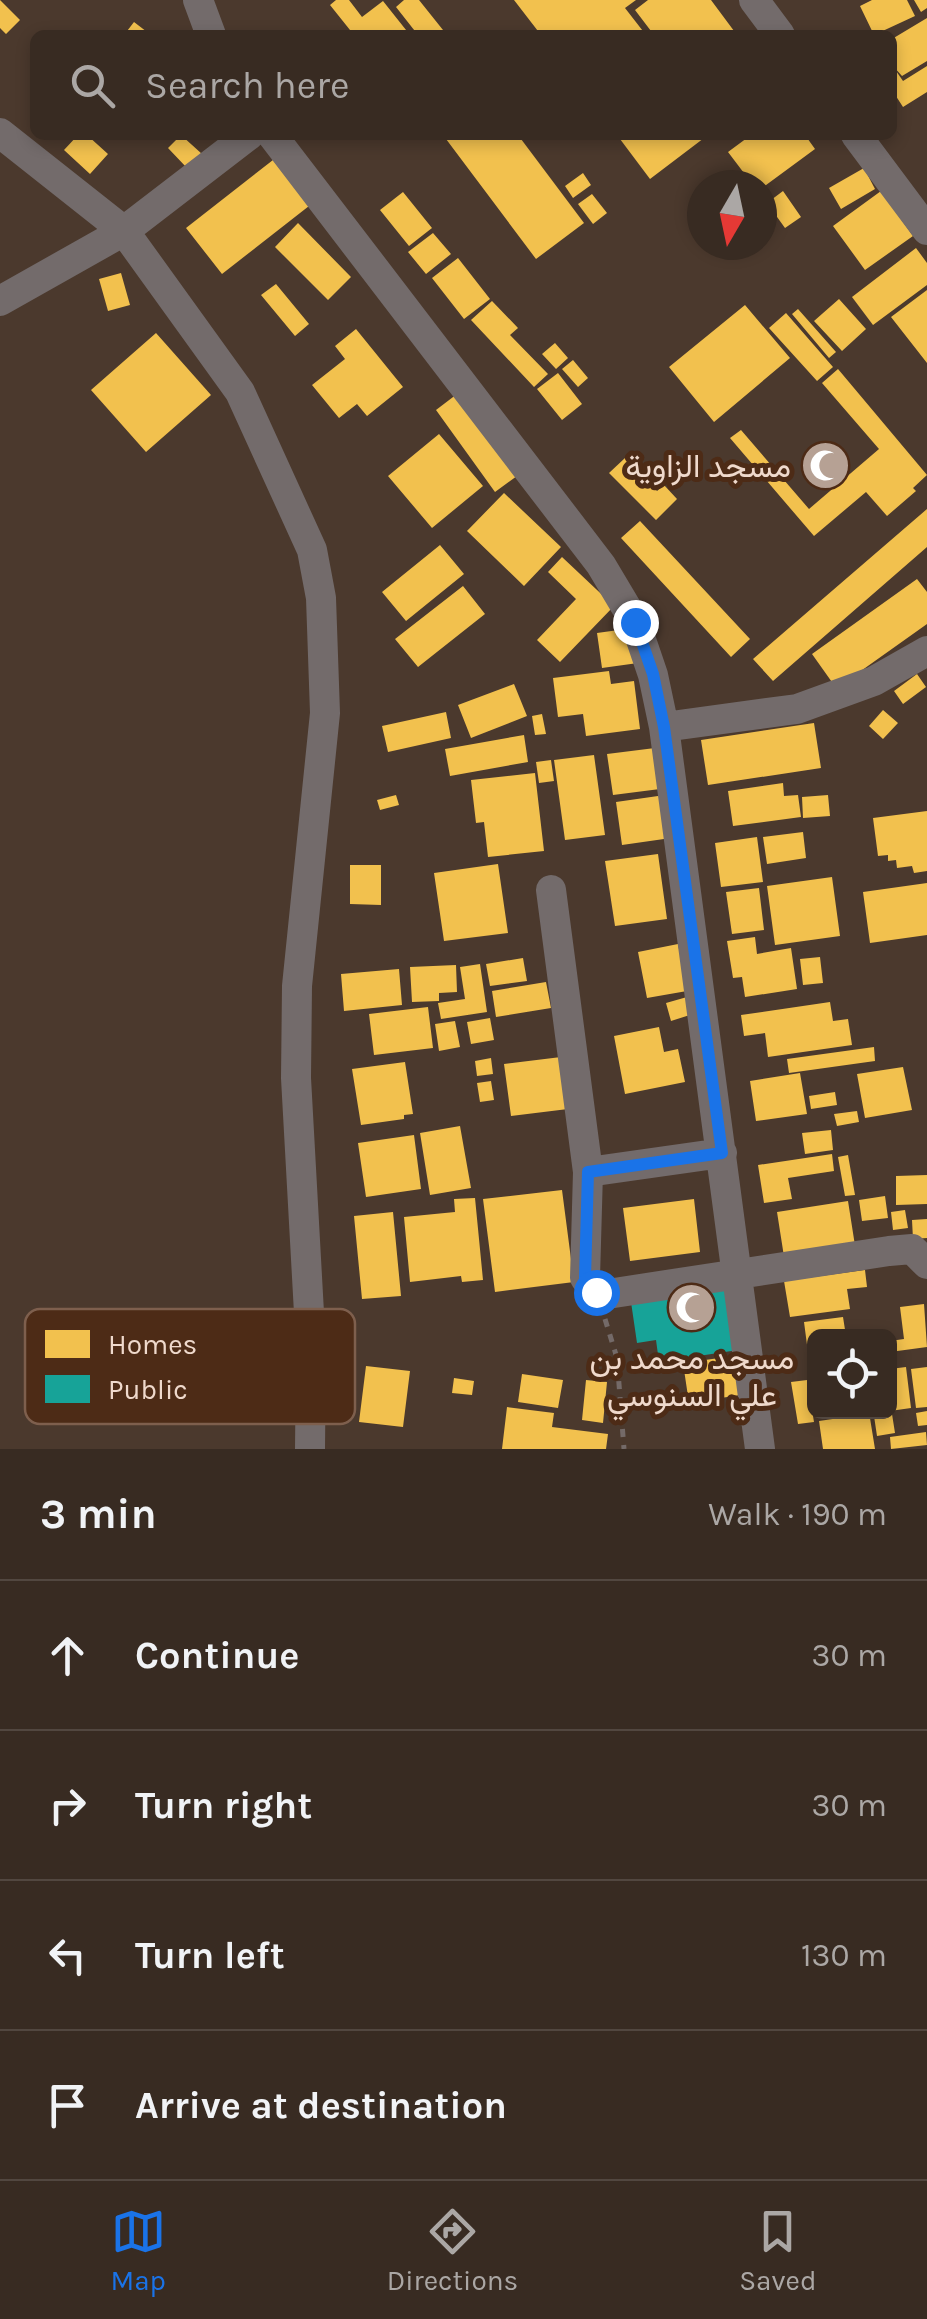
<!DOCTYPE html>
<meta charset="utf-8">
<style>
:root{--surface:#382b22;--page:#3f332a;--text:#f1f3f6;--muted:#aba7a5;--line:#524740;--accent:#1a73e8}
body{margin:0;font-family:Karla,Vazirmatn,sans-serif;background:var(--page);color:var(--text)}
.controls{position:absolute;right:30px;bottom:30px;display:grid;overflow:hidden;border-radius:15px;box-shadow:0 5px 15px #0003}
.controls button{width:90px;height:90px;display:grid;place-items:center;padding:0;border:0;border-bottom:2px solid var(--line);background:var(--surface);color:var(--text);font:50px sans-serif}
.compass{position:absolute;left:687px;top:170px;width:90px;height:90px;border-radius:50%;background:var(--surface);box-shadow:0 5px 15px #0003;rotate:189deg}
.stop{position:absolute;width:30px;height:30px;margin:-22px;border:8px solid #1a73e8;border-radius:50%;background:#fff}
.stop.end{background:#1a73e8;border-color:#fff;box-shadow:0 2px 10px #0008}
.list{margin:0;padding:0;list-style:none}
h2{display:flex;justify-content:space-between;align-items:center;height:130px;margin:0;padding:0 40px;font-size:42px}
h2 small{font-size:32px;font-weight:400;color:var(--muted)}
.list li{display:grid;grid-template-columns:65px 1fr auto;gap:30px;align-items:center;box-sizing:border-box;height:150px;padding:0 40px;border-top:2px solid var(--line)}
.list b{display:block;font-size:38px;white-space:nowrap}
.list em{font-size:32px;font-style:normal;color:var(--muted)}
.icon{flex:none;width:55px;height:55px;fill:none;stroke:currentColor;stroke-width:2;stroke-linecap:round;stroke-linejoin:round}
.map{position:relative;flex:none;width:927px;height:1449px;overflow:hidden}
.search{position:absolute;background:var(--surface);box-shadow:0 5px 15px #0003;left:30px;right:30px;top:30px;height:110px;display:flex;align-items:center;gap:25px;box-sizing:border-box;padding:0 35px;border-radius:15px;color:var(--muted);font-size:38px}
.sheet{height:730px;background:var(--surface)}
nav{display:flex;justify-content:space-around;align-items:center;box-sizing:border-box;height:140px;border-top:2px solid var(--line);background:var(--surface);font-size:28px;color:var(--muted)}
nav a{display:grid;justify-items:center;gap:5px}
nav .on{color:var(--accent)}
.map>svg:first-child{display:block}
.homes{fill:#f2c14e}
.public{fill:#17a398}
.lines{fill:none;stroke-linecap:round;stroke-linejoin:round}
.path{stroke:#746a68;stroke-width:5;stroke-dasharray:8 8;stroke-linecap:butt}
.minor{stroke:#736b6b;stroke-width:30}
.route{stroke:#1a73e8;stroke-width:12}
.labels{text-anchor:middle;stroke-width:10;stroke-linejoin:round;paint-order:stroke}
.poi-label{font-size:32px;fill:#efd9cc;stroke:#4d2b16;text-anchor:end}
.key{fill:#4d2b16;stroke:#7e5f4d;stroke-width:2.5}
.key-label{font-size:28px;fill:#efd9cc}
</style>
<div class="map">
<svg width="927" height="1449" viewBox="0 0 927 1449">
<rect width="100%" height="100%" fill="#4b392d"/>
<path class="homes" d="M0 0 20 20 6 34 0 28Z
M336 0H349L362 17 383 1 410 35H354L330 5Z
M404 0H419L447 35H418L396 7Z
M514 0H636L625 8 646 35H541Z
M648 0H711L737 35H654L635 10Z
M872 0H907L915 16 874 35 860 6Z
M914 0H927V8L921 12Z
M927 18V61L902 76 892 65 903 81 927 66V92L903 107 892 90V39Z
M134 22 151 35H124Z
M78 135H87L108 154 90 174 64 150Z
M181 135 202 154 187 168 168 148Z
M443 135H518L584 223 536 259Z
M617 135H708L650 179Z
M751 135H805L815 149 762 188V185H753L728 152Z
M273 160 309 206 222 274 186 228Z
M864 168 875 189 841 209 829 188Z
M583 173 591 185 573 198 565 186Z
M783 191 801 217 785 228 767 203Z
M881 191 913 236 865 270 833 226Z
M403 192 432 228 409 246 380 210Z
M592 194 607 213 593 224 578 204Z
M298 223 351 277 328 300 275 247Z
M433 233 451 254 426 274 408 252Z
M916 248 927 263V285L873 325 852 297Z
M458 258 490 299 464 319 432 278Z
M121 273 130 305 108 311 99 279Z
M276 284 309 324 295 336 261 295Z
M927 290V363L891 317Z
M839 299 866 329 842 351 814 321Z
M492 301 518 328 510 335 548 374 534 387 471 320Z
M745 305 790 358 714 422 669 367Z
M798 309 836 352 829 358 792 314Z
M786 313 833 367 817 381 769 328Z
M356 329 403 387 367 416 357 404 339 418 312 385 345 359 335 346Z
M156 333 211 395 146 452 91 390Z
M555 343 568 358 556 369 542 354Z
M573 360 588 378 578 387 562 369Z
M838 369 927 475 913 488 916 491 887 516 866 492 814 536 730 438 741 430 809 509 879 449 822 383Z
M558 373 582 404 562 420 537 389Z
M457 394 517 476 495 492 436 410Z
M439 434 483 486 432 528 388 476Z
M625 458 657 491 664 485 677 499 656 520 609 473Z
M504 493 561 547 524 586 467 531Z
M927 509V547L773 681 753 659Z
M640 521 750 639 731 657 621 538Z
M440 545 464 574 406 621 382 592Z
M562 557 614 606 560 662 537 640 576 599 548 572Z
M917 579 927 592V624L851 678 834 685 812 654Z
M463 586 485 614 418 667 395 639Z
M633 628 638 663 602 668 597 633Z
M609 671 611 684 634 681 640 729 586 736 583 714 558 717 553 678Z
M917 674 926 687 903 704 894 691Z
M514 684 527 716 471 738 458 705Z
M883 710 898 723 883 739 869 726Z
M446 712 451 738 388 752 382 726Z
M542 714 546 734 535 735 532 716Z
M814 723 821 768 708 785 701 740Z
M524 735 528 762 450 776 445 749Z
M655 748 660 789 613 795 607 754Z
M594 755 605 835 565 840 554 760Z
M551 760 554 781 539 783 536 762Z
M535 773 544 851 488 857 484 822 476 823 471 780Z
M783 783 784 796 798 795 801 817 733 826 728 791Z
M396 795 399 805 380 810 377 800Z
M665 795 671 838 622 845 616 802Z
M828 795 830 816 803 818 802 797Z
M927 811V871L914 873 912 866 897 868 896 860 888 861V855L878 856 873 818Z
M803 832 806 858 767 864 763 837Z
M757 837 763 882 721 887 715 843Z
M658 854 667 919 615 926 605 861Z
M498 864 508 933 444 941 434 873Z
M350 865H381V905L350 904Z
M832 877 840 936 775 945 767 886Z
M927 883V935L870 943 863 892Z
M759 888 764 930 732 934 726 892Z
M755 937 757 954 791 948 797 989 745 997 742 977 733 978 727 941Z
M678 944 687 991 647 998 638 952Z
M820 957 823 983 803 985 800 959Z
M523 958 527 981 490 986 486 964Z
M480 964 487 1012 441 1019 438 1003 465 999 460 967Z
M456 965 457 992 439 993V1001L412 1002 410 967Z
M399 969 402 1005 344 1011 341 974Z
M546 982 551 1008 496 1017 492 991Z
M687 997 693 1014 671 1021 666 1003Z
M830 1002 833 1021 848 1019 852 1045 768 1057 765 1033 744 1036 741 1015Z
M428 1007 433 1048 374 1055 369 1014Z
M490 1018 494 1040 471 1044 467 1022Z
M455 1021 460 1047 439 1051 435 1024Z
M659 1027 664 1052 678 1049 685 1082 625 1094 614 1036Z
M874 1047 875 1061 789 1073 787 1059Z
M561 1057 568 1109 511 1116 504 1064Z
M491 1058 493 1074 477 1076 475 1061Z
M405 1062 413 1114 404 1115V1119L361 1125 352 1069Z
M903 1067 912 1110 865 1118 857 1074Z
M800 1073 807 1114 756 1121 750 1081Z
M491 1081 494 1100 480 1102 477 1083Z
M835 1092 837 1105 811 1109 809 1096Z
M857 1111 859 1122 837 1126 834 1114Z
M460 1126 471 1188 430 1195 420 1133Z
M831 1130 833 1150 805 1154 802 1133Z
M414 1135 421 1189 366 1197 358 1143Z
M832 1154 834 1171 788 1178 792 1199 764 1203 758 1165Z
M848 1155 855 1195 845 1196 838 1157Z
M927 1175V1204L896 1205V1176Z
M562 1190 574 1282 495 1292 483 1199Z
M885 1196 888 1218 862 1221 859 1200Z
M475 1198 483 1280 462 1282 461 1276 410 1282 404 1217 455 1212 454 1199Z
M694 1199 700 1252 630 1261 623 1208Z
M848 1201 856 1252 785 1263 777 1212Z
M905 1210 908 1228 893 1230 891 1212Z
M393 1212 401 1296 362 1299 354 1216Z
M927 1219V1238L913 1239 912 1220Z
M865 1270 867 1287 847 1289 850 1309 790 1317 784 1281Z
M924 1304 927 1347 890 1352V1341L904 1339 900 1307Z
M843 1317 846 1336H814V1360H809L804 1322Z
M734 1356 740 1395 689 1403 683 1363Z
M366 1366 410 1371 403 1427 359 1422Z
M906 1367 911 1408 890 1411V1369Z
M927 1367V1407L916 1408 911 1369Z
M522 1374 563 1380 558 1408 518 1402Z
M454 1378 474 1381 472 1395 452 1393Z
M586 1380 607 1382 603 1423 582 1420Z
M807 1380 814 1422 798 1424 791 1382Z
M507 1407 554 1413 552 1427 608 1434 606 1449H502Z
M927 1411V1425L918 1426 916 1413Z
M860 1412H869L875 1449H823L819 1421 860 1415Z
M892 1414 895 1433 877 1436 874 1416Z
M926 1432 927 1445 891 1449 890 1437Z"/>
<path class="public" d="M729 1288 738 1350 659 1362 656 1340 637 1343 631 1302Z"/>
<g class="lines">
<path class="path" d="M605 1319 617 1358 624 1449"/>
<path class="minor" d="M198 0 211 35
M754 0 780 35
M0 133 124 231 240 392 312 550 321 598 325 713 297 986 296 1078 311 1349 310 1449
M272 135 601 565 635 622 653 675 664 727 760 1449
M856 135 927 230
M0 301 124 231 249 135
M664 727 797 709 874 681 927 651
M551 890 588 1172 585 1278 596 1292 614 1293 889 1251 912 1249 927 1264
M588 1172 722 1153"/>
</g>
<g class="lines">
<path class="route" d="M596 1292 585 1278 588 1172 722 1153 664 727 653 674 635 622"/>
</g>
<defs>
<symbol id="mosque-disc" viewBox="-11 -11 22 22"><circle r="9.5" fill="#b6a194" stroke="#4d2b16"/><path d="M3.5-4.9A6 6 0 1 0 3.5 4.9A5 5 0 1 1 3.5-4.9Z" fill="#fff"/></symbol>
</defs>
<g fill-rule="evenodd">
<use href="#mosque-disc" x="798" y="438" width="55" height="55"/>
<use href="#mosque-disc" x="664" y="1280" width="55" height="55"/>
</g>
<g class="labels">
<g class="poi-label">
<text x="791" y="477">مسجد الزاوية</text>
<text x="692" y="1369" text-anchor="middle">مسجد محمد بن<tspan x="692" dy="37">علي السنوسي</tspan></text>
</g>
</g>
<rect x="25" y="1309" width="330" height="115" rx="15" class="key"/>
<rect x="45" y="1330" width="45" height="28" fill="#f2c14e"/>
<rect x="45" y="1375" width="45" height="28" fill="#17a398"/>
<g class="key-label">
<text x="108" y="1354">Homes</text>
<text x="108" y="1399">Public</text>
</g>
</svg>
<div class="controls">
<button><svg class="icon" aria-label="locate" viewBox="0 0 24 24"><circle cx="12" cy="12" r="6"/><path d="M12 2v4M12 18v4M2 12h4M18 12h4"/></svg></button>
</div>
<svg class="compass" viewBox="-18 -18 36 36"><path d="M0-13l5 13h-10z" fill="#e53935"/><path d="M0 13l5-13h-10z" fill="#aba7a5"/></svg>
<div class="stop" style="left:596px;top:1292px"></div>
<div class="stop end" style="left:635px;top:622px"></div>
<div class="search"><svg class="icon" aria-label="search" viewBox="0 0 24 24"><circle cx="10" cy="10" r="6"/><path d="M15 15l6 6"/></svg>Search here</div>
</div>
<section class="sheet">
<h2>3 min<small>Walk · 190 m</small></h2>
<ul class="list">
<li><svg class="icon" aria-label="ahead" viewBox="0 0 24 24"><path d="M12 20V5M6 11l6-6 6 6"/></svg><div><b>Continue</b></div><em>30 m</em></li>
<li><svg class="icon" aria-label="right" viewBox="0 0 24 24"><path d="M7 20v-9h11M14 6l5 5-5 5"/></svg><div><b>Turn right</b></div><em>30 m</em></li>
<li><svg class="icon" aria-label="left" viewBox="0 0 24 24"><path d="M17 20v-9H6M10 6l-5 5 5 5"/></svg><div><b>Turn left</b></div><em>130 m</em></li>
<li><svg class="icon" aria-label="arrive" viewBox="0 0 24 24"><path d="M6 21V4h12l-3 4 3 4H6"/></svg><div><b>Arrive at destination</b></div></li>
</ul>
</section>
<nav>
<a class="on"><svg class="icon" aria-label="map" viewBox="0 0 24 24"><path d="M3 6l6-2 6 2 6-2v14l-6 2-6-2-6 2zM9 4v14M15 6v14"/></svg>Map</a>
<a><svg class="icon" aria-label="directions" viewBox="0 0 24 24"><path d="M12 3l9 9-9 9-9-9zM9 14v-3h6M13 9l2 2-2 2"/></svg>Directions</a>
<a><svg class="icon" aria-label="saved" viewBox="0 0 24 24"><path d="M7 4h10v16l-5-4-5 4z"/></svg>Saved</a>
</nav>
